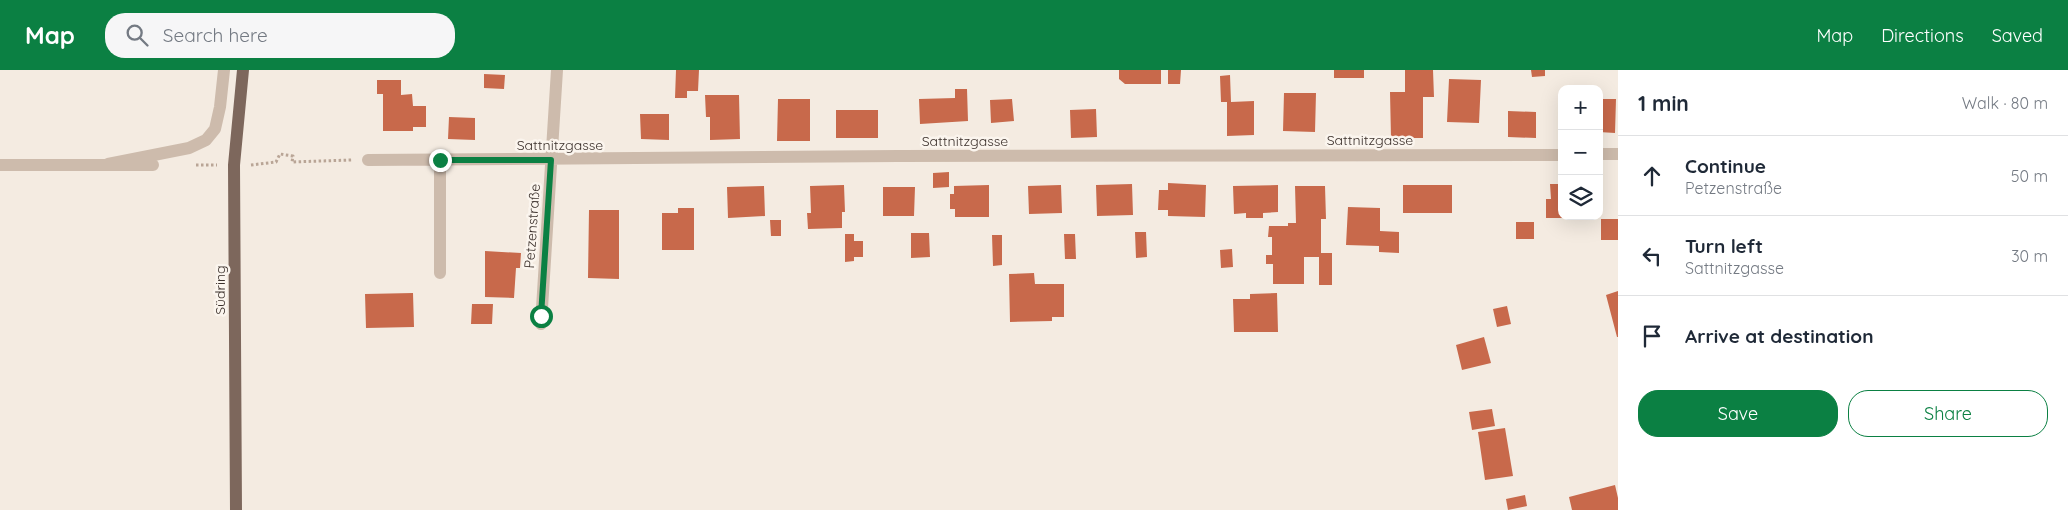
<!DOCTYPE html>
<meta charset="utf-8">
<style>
:root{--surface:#fff;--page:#f6f6f7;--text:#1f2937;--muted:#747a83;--line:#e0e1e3;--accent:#0b8043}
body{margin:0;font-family:Quicksand,sans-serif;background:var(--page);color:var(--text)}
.controls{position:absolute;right:15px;top:15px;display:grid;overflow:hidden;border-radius:10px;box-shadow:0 5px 20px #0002}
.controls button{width:45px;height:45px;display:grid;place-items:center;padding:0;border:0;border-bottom:1px solid var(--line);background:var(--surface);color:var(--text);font:25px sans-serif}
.stop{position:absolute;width:15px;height:15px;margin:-11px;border:4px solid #0b8043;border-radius:50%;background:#fff}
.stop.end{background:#0b8043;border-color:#fff;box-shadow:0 1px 5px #0008}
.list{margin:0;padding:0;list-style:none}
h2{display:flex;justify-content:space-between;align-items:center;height:65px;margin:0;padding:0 20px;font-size:21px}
h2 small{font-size:16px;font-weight:400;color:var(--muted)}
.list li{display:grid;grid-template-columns:32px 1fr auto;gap:15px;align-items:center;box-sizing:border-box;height:80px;padding:0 20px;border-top:1px solid var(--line)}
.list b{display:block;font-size:19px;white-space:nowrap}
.list p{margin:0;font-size:16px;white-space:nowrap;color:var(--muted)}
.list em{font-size:16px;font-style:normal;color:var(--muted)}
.actions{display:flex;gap:10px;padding:15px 20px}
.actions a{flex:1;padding:11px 0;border:1px solid var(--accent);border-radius:20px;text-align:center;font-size:18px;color:var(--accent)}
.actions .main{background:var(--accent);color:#fff}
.icon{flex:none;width:28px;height:28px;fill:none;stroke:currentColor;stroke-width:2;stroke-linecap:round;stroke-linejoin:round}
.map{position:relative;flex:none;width:1618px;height:440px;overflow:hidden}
header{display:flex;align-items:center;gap:30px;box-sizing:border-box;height:70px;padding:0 25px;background:var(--accent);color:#fff}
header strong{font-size:24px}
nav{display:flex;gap:28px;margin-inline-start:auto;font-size:18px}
.search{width:350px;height:45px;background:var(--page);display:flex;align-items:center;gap:12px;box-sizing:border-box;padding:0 18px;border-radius:20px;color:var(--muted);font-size:19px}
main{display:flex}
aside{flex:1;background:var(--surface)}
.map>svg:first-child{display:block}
.building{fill:#c8694b}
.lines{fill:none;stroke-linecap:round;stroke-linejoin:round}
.path{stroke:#b9a596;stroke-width:3;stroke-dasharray:2.5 2.5;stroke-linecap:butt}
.minor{stroke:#cdbbac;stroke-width:12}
.major{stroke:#7d675c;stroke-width:12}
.route{stroke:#0b8043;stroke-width:6}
.labels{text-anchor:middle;stroke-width:5;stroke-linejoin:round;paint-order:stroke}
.street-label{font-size:14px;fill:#3b302b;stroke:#fbf5ee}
</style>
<header>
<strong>Map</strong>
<div class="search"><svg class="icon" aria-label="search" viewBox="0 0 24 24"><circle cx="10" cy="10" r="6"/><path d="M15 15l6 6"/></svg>Search here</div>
<nav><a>Map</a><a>Directions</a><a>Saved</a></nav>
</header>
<main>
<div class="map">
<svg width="1618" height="440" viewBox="0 0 1618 440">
<rect width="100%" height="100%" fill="#f4ebe1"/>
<path class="building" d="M676 0H699L698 21H687V28H675Z
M1119 0H1161V14H1125L1119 9Z
M1168 0H1181L1180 14H1168Z
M1334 0H1364V8H1334Z
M1405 0H1433L1434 27H1423V68H1391L1390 22H1405Z
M1531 0H1545V6L1532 7Z
M484 4 505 5 504 19 484 18Z
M1230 5 1231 32 1254 31V65L1227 66V32H1221L1220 6Z
M1449 9 1481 10 1479 53 1447 52Z
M377 10H401V25L412 24 413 36H426V57H413V61H383V24H377Z
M955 19H967L968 51 920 54 919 29 955 28Z
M1284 23H1316L1315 62 1283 61Z
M705 25H739L740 69 710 70V47H706Z
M778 29H810V71H777Z
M1012 29 1014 51 991 53 990 30Z
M1599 29H1616L1615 63 1599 62Z
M1096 39 1097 67 1071 68 1070 40Z
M836 40H878V68H836Z
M1508 41 1536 42V68L1508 67Z
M640 44H669V70L641 69Z
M449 47 475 48V70L448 69Z
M949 102V117L933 118V103Z
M1168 113 1206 115 1205 147 1168 146V140H1158L1159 120H1168Z
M1132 114 1133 145 1097 146 1096 115Z
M1550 114H1562V148H1546V129H1551Z
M844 115 845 142H842V158L808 159 807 143H811L810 116Z
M989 115V147H955V139H950V124H954V116Z
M1061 115 1062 143 1029 144 1028 116Z
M1278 115V142L1263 143V148H1246V143L1234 144 1233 116Z
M1403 115H1452V143H1403Z
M764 116 765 146 728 148 727 117Z
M1295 116H1325L1326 149H1321V183H1332V215H1319V187H1304V214H1273V194H1266V185H1272V167H1268L1269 156H1288V153H1296Z
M883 117H915L914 146H883Z
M1348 137 1380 138V161L1399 162V183L1379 182V176L1346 175Z
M678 138H694V180H662V143H678Z
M589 140H619V209L588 208Z
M1601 149H1618V170H1601Z
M770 150H781V166H771Z
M1516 152H1534V169H1516Z
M1135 162H1146L1147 187 1136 188Z
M911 163H929L930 187 911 188Z
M845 164H854V171H863V187H854V191L845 192Z
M1064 164H1075L1076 189H1065Z
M992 165H1002V195L993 196Z
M1232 179 1233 197 1221 198 1220 180Z
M485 181 521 183 520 198H516L514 228 485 227Z
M1034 203 1035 214H1064V247H1052V251L1010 252 1009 204Z
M1618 221V267H1617L1606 225Z
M413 223 414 257 366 258 365 224Z
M1277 223 1278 262H1234L1233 229H1250V224Z
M472 234H493L492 254H471Z
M1507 236 1511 254 1497 257 1493 239Z
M1484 267 1491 293 1462 300 1456 275Z
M1492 339 1495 356 1472 360 1469 342Z
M1505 358 1513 406 1485 410 1478 362Z
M1615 415 1618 428V440H1572L1569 427Z
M1525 425 1527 436 1508 440 1506 429Z"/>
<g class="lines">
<path class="path" d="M196 95H217
M251 95 276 92 280 84 293 86 292 92 352 90"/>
<path class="minor" d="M1599 84H1618
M368 90 898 86 1562 85
M108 94 189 78 206 70 215 59 220 37 224 0
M0 95H153
M440 203V90
M541 254 557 0"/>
<path class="major" d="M236 440 234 95 243 0"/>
</g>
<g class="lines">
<path class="route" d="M440 90H551L541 246"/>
</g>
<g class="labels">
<g class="street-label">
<text x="1370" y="75">Sattnitzgasse</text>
<text x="965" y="76">Sattnitzgasse</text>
<text x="560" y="80">Sattnitzgasse</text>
<text transform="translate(532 156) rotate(-86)" y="5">Petzenstraße</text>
<text transform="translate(220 220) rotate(-90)" y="5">Südring</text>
</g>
</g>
</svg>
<div class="controls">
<button>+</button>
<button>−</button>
<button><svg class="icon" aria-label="layers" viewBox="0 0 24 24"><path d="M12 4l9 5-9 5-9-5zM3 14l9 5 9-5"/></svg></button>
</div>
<div class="stop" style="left:541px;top:246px"></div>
<div class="stop end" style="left:440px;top:90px"></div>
</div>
<aside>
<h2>1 min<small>Walk · 80 m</small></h2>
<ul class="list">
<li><svg class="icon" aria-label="ahead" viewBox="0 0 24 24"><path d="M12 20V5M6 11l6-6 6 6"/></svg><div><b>Continue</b><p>Petzenstraße</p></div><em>50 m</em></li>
<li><svg class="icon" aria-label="left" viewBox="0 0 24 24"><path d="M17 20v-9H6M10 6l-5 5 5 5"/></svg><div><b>Turn left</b><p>Sattnitzgasse</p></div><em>30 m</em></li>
<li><svg class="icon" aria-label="arrive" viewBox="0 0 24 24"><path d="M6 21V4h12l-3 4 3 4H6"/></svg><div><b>Arrive at destination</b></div></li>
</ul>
<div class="actions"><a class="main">Save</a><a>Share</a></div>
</aside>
</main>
